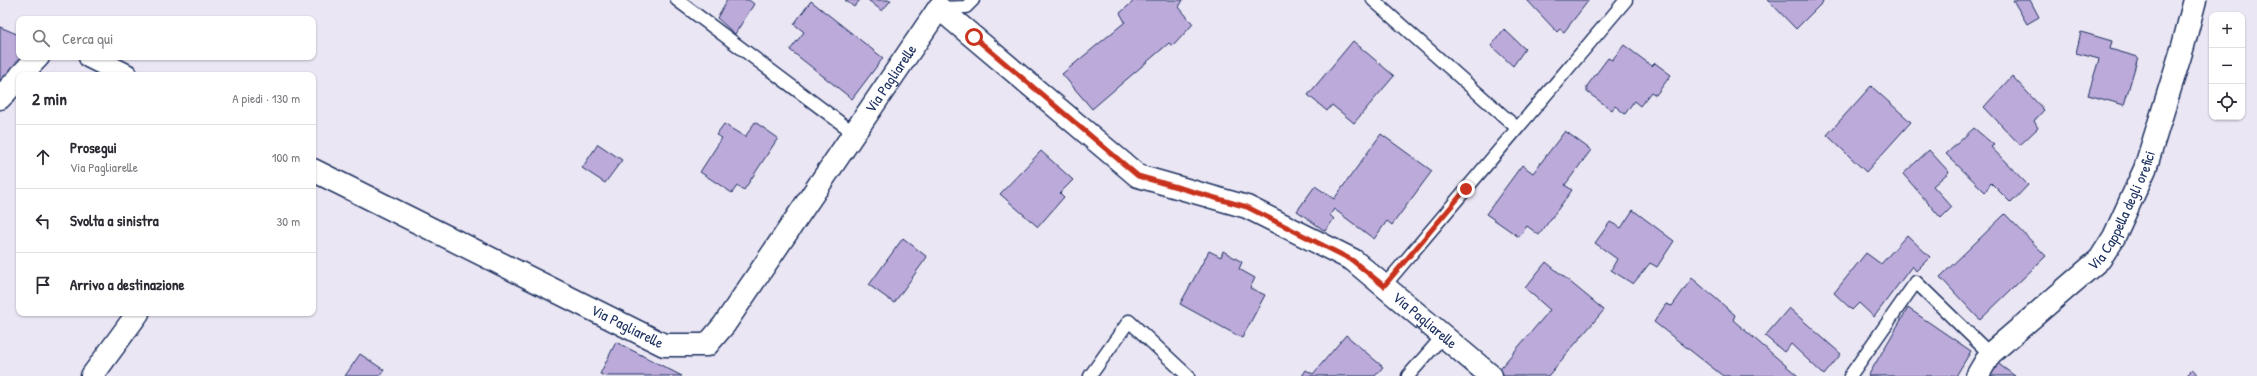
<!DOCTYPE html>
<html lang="it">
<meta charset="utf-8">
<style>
:root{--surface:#fff;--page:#f7f7f7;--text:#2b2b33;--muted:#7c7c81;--line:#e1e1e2}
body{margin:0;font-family:"Patrick Hand",sans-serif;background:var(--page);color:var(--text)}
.controls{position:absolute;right:12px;top:12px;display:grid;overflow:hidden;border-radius:8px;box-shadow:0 1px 3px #0004}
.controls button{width:36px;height:36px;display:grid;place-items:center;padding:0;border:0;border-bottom:1px solid var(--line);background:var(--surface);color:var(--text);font:20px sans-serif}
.stop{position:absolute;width:12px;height:12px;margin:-9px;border:3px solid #c8321e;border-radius:50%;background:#fff}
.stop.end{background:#c8321e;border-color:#fff;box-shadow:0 1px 4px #0008}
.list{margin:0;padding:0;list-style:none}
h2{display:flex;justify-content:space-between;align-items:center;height:52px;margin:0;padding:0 16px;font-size:17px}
h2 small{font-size:13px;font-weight:400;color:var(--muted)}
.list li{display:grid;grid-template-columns:26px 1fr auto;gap:12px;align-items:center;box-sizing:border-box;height:64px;padding:0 16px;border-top:1px solid var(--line)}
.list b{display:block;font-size:15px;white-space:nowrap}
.list p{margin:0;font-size:13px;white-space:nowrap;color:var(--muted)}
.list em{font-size:13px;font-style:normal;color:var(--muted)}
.icon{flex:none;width:22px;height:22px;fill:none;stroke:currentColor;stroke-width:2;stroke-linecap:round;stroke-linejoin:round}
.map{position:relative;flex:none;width:2257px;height:376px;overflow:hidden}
.search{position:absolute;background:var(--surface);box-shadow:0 1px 3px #0004;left:16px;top:16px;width:300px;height:44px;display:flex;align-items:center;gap:10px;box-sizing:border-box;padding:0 14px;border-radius:8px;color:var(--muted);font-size:15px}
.panel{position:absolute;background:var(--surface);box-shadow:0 1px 3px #0004;left:16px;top:72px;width:300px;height:244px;border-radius:8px}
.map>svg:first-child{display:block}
.building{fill:#bbaada;stroke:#1b2f5e}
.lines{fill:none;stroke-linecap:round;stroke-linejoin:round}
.service-casing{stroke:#1b2f5e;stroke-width:15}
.minor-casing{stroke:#1b2f5e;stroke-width:25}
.tertiary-casing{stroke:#1b2f5e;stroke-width:25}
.service{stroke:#fff;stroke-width:12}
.minor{stroke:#fff;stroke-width:22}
.tertiary{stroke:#fff;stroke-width:22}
.route{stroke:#c8321e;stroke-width:5}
.labels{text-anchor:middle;stroke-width:3;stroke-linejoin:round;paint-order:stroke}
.street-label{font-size:15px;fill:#1b2f5e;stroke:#fff}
</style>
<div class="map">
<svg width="2257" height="376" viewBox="0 0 2257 376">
<rect width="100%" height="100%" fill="#ebe6f4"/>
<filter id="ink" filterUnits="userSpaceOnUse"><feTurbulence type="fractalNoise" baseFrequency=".025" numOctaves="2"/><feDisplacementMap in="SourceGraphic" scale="8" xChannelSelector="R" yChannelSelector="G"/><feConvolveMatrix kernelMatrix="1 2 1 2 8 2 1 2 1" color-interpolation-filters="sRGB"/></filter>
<g filter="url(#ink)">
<path class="building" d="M727 0H749L754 4 735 34 717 18Z
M845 0H860L854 7Z
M868 0H891L882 11Z
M1135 0H1183L1179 7 1193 24 1173 46 1169 43 1092 109 1062 74 1125 22 1120 13Z
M1527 0H1589L1564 32 1560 29 1557 32Z
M1768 0H1825L1796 29Z
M2013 0H2030L2039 17 2027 24Z
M811 1 883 58 852 99 790 50 804 32 794 24Z
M0 27 19 35V57H25L0 85Z
M1504 29 1525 49 1513 66 1491 46Z
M2081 32 2112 41 2110 49 2138 57 2124 105 2088 95 2099 59 2076 53Z
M1353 41 1394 76 1354 123 1332 105 1327 111 1308 95Z
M1624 45 1652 66 1655 63 1671 75 1656 95 1651 92 1640 106 1634 101 1625 114 1615 106 1612 110 1587 92V86L1608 58 1612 60Z
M2012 76 2044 110 2034 121 2038 128 2020 145 1984 107Z
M1871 86 1911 122 1866 172 1827 135Z
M755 122 778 138 744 190 737 186 732 193 700 172 722 138 716 135 724 124 745 137Z
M1974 128 1994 145 1991 147 2028 185 2011 203 1991 183 1985 192 1946 154Z
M1565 131 1591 150 1565 185 1572 190 1539 235 1527 226 1519 237 1486 214 1522 165 1533 173Z
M1381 134 1432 171 1392 225 1387 221 1374 239 1334 209 1330 215 1334 219 1325 231 1297 211 1315 186 1334 199Z
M598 144 622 160 605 183 582 168Z
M1929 150 1949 172 1933 186 1952 207 1941 218 1903 174Z
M1041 151 1073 180 1060 193 1064 197 1038 227 1000 194Z
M1633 210 1674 241 1657 267 1650 263 1633 284 1611 270 1617 259 1595 243 1610 222 1621 228Z
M2005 214 2046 256 1980 320 1940 277Z
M1907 235 1930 257 1916 271 1912 266 1874 317 1859 303 1852 310 1834 293 1866 253 1881 264Z
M903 238 927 257 894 303 869 285Z
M1209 251 1221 257 1223 251 1242 262 1239 269 1255 278 1250 288 1265 295 1242 338 1180 304Z
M1546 262 1604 310 1548 376H1499L1496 373 1550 310 1525 288Z
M1692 278 1735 315 1733 320 1798 376H1723L1654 322 1666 304 1672 306Z
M1789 308 1841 354 1824 375 1791 344 1784 352 1765 336Z
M1908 308 1971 351 1956 376H1868Z
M1346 335 1383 367 1375 376H1302L1306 370 1313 374Z
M616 342 682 376H605L600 374Z
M360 354 384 370 380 376H345Z
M1996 362 2015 376H1987Z
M2192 370 2199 376H2186Z"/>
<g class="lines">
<defs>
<path id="service" d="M677 0 854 133
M1373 0 1517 128
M939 8 966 7 973 0
M1384 286 1626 0
M1090 376 1129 321 1188 376
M1408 376 1443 336
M1850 376 1916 282 1990 354"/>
<g id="minor">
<path id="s1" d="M939 8 1138 176 1247 207 1353 260 1491 376"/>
<path d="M90 57 126 75"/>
<path d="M21 75 38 57"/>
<path d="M0 98 19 78"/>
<path id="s2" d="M313 170 664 345H707L724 325 939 8"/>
<path d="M92 376 138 313"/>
</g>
<g id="tertiary">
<path id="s3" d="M1977 376 1990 354 2100 259 2114 237 2145 169 2183 46 2195 0"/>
</g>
</defs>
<use href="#service" class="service-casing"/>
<use href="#minor" class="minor-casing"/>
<use href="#tertiary" class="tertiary-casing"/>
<use href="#service" class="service"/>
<use href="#minor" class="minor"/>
<use href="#tertiary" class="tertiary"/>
</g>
</g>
<g class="lines" filter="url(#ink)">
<path class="route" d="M974 37 1138 176 1247 207 1352 260 1384 286 1466 189"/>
</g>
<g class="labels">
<g class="street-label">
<text dy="5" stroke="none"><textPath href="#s2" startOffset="759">Via Pagliarelle</textPath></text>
<text dy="5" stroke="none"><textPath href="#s3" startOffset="224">Via Cappella degli orefici</textPath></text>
<text dy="5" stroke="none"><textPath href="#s1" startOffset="586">Via Pagliarelle</textPath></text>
<text dy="5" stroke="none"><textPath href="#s2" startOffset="351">Via Pagliarelle</textPath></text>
</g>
</g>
</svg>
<div class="controls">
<button>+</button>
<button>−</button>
<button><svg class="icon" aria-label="locate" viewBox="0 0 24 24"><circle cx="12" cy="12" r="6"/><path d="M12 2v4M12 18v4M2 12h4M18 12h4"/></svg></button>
</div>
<div class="stop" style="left:974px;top:37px"></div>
<div class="stop end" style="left:1466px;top:189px"></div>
<div class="search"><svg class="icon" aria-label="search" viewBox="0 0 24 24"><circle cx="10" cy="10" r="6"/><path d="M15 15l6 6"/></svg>Cerca qui</div>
<section class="panel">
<h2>2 min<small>A piedi · 130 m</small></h2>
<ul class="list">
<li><svg class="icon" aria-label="ahead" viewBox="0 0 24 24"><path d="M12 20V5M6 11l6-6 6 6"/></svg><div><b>Prosegui</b><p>Via Pagliarelle</p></div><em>100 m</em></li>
<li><svg class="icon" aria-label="left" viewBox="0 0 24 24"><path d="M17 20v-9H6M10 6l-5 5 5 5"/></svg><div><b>Svolta a sinistra</b></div><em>30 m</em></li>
<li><svg class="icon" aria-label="arrive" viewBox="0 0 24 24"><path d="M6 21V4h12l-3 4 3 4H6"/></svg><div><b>Arrivo a destinazione</b></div></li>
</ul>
</section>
</div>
